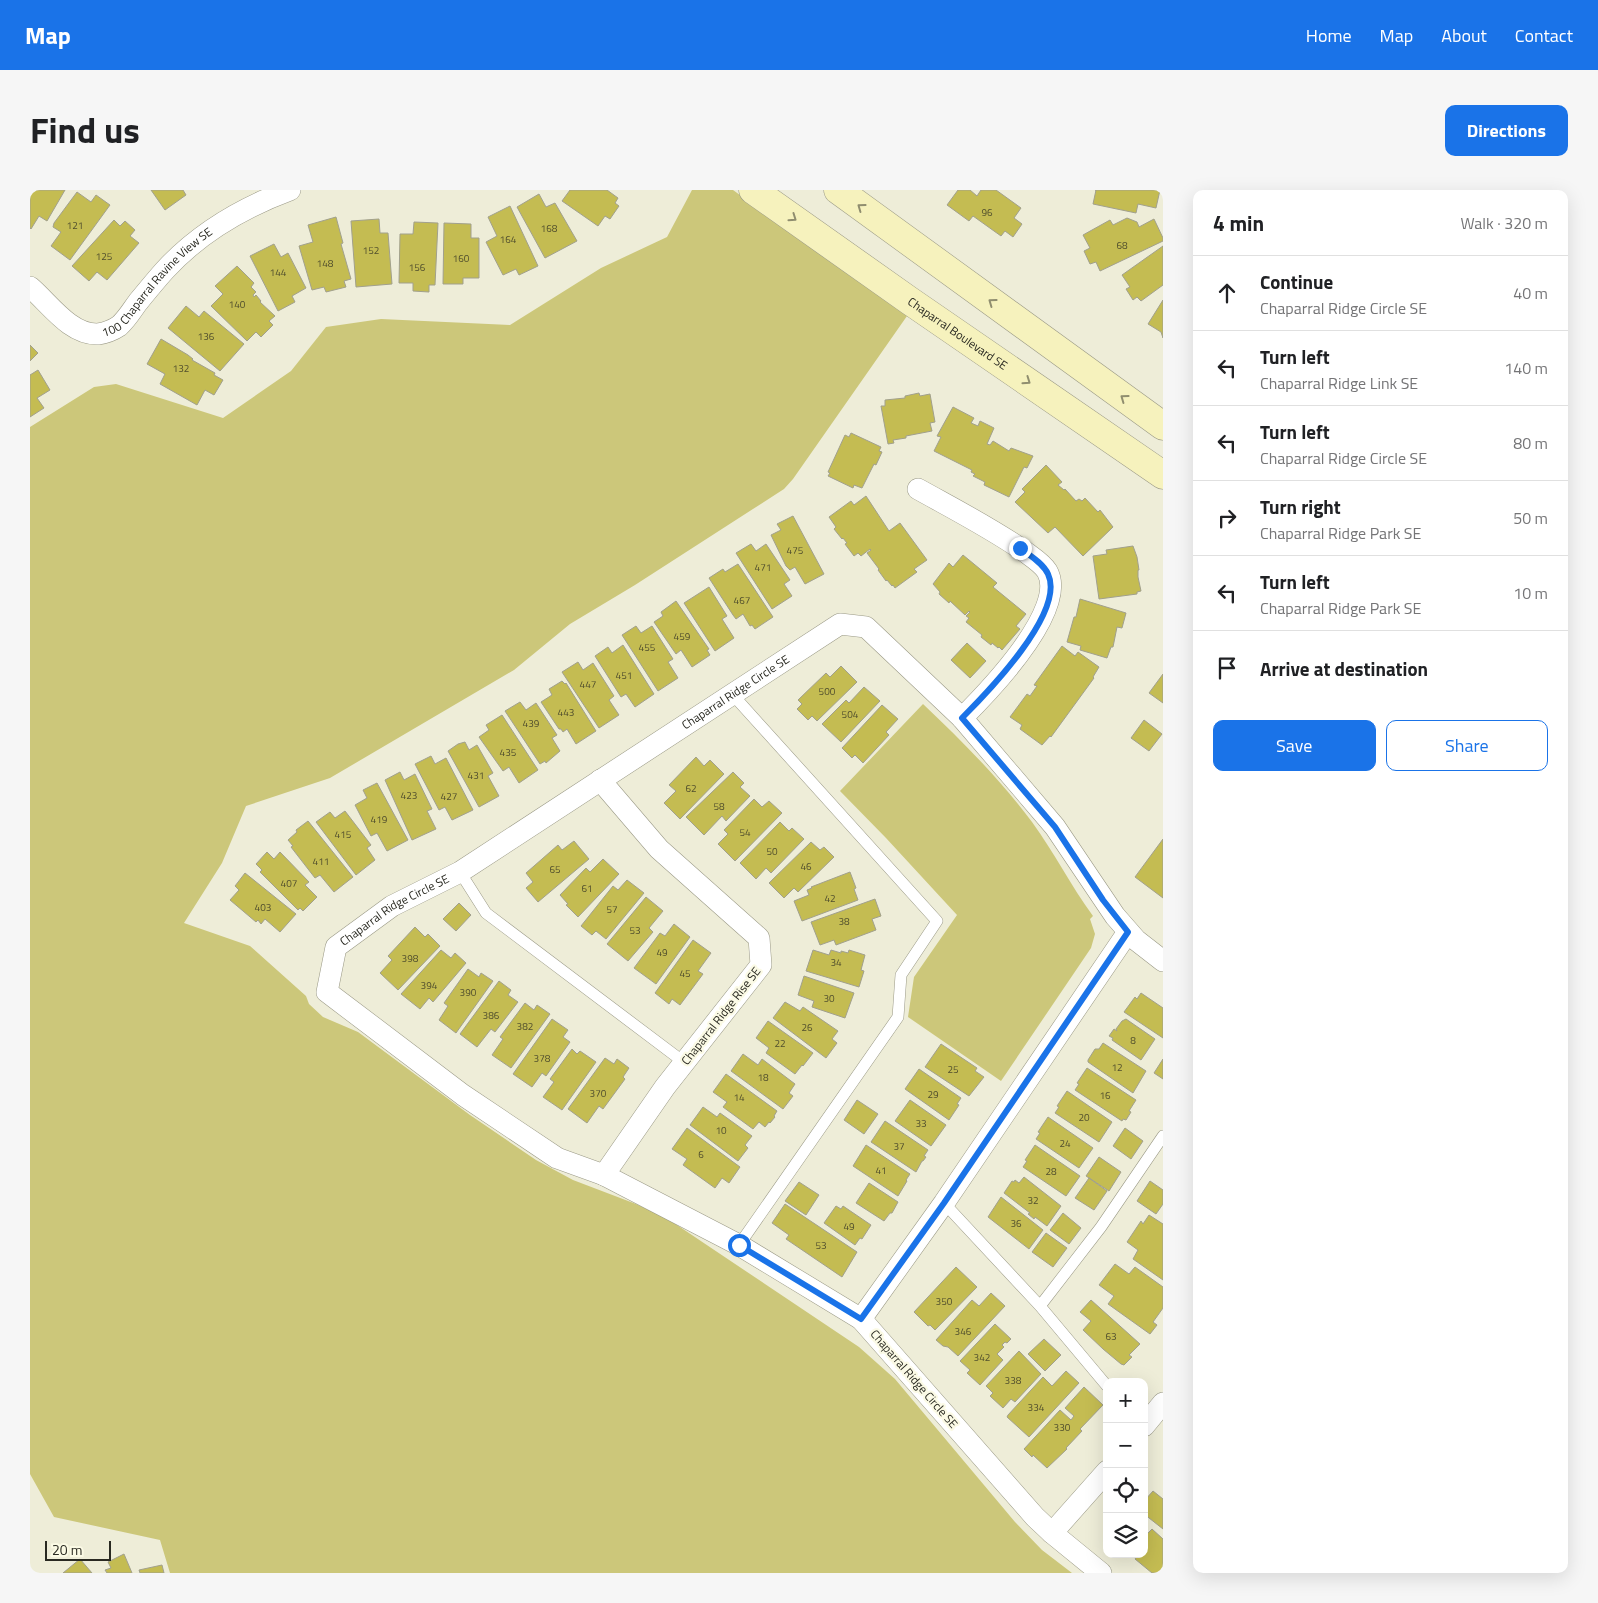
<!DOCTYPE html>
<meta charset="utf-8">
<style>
:root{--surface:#fff;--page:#f6f6f6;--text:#202124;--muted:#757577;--line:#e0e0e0;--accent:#1a73e8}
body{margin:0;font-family:"Titillium Web",sans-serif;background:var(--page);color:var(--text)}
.controls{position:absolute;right:15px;bottom:15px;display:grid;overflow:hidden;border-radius:10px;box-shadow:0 5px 20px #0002}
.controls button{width:45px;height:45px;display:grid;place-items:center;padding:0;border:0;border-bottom:1px solid var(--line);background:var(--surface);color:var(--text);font:25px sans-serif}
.scale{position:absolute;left:15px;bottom:12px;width:66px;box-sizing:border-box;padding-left:5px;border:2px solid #292921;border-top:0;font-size:14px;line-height:18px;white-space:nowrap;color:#292921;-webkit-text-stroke:4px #fbfae5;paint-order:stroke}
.stop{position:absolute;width:15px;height:15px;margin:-11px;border:4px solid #1a73e8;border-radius:50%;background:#fff}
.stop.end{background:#1a73e8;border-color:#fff;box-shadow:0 1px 5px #0008}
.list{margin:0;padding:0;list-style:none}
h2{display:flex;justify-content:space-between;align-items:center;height:65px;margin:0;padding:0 20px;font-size:21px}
h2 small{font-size:16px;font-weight:400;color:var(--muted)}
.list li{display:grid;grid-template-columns:32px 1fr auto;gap:15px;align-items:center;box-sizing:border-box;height:75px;padding:0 20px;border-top:1px solid var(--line)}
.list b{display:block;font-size:19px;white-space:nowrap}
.list p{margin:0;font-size:16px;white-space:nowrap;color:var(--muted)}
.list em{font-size:16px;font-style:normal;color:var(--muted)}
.actions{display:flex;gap:10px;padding:15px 20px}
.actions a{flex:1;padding:11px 0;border:1px solid var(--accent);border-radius:10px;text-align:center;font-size:18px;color:var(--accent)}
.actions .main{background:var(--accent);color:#fff}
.icon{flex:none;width:28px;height:28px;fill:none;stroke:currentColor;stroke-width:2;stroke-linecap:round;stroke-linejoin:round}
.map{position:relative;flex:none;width:1133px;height:1383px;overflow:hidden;border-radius:10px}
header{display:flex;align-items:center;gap:30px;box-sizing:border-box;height:70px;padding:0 25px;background:var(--accent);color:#fff}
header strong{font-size:24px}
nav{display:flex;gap:28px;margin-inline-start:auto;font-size:18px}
.intro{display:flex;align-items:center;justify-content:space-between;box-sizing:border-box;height:120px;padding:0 30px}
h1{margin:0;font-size:35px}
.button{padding:12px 22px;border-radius:10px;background:var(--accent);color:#fff;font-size:18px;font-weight:700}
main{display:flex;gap:30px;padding:0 30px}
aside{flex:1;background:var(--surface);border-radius:10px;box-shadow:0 5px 20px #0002}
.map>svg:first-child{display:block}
.green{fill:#ccc77a}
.building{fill:#c4bc52;stroke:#a1a08d}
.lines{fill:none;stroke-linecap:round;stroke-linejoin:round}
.lane-casing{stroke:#9a9986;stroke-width:12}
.street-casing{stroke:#9a9986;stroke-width:22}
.secondary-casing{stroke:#9a9986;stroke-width:29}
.lane{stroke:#fff;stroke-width:11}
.street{stroke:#fff;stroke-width:21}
.secondary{stroke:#f6f2bd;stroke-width:28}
.oneway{stroke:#908e6f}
.route{stroke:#1a73e8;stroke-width:6}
.labels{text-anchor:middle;stroke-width:4.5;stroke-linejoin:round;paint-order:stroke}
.number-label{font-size:10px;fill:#504e2d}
.street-label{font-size:12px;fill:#292921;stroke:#fbfae5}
</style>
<header>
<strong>Map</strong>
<nav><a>Home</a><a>Map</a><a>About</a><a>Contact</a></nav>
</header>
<div class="intro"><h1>Find us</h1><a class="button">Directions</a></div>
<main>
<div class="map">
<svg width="1133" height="1383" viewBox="0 0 1133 1383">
<rect width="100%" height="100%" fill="#eeedd8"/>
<path class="green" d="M662 0H703L877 126 763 289 754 299 605 395 540 434 484 480 300 588 216 616 192 673 154 733 220 756 276 806 279 814 293 827 328 842 440 925 506 970 543 990 606 1014 638 1029 829 1157 865 1189 985 1332 1012 1360 1042 1383H140L130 1350 24 1327 0 1284V237L64 197 86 194 193 228 261 181 296 137 351 129 480 135 571 78 637 47Z
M893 514C932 551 970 589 1002 632 1024 662 1041 696 1063 726L1060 729 1065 744 1061 758 971 891 878 827 884 787 927 725 856 648 810 601Z"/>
<path class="building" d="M0 0H35L17 31 9 26 1 39 0 38Z
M121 0H153L156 5 135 20Z
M540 0H577L588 8 585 13 589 16 580 29 575 26 568 36 532 11Z
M928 0H940L947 6 951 0H966L991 18 984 28 992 34 983 47 975 41 971 46 943 26 939 31 917 15Z
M1065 0H1130L1126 18 1108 14 1106 23 1063 14 1066 0Z
M47 2 61 12 66 5 80 15 40 70 21 56 31 42 23 37 24 33Z
M509 4 516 17 525 13 547 51 515 68 487 17Z
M480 16 508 76 489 85 486 79 473 85 456 52 467 46 458 27Z
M306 27 313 53 311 54 321 89 314 91 316 97 296 102 294 97 282 100 269 56 283 52 278 35Z
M1097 28 1107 32 1109 37 1124 29 1133 48V51L1070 81 1066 72 1060 74 1054 61 1060 58 1053 45 1080 30 1083 35Z
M349 29 350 43H358L362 94 326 97 321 31Z
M84 30 90 36 95 31 105 40 100 46 109 53 77 90 67 82 59 91 42 76Z
M384 32 408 33 405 95H399V102L383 101V93H369L370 44H383Z
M414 33 441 34V48H449V88H433V94H413Z
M244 54 251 67 258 63 276 98 262 106 265 112 248 121 220 66Z
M1133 56V95L1111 111 1107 107 1103 110 1096 99 1100 97 1092 85Z
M207 76 224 93 221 97 226 102 223 105 224 107 226 105 231 111 230 112 245 126 239 131 243 135 231 147 226 142 217 151 181 116 193 104 185 96Z
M1133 110V148L1131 142 1118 134Z
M156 116 169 127 174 121 214 154 190 181 138 138Z
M131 149 158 165 163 169 162 170 185 183 184 185 193 190 184 205 175 200 167 215 130 194 135 184 117 174Z
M0 155 8 163 0 171Z
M8 180 20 200 7 208 14 218 0 227V185Z
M889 203 890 206 900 204 905 232 900 233 902 241 876 246V248L863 250 864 253 858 254 851 216H855V210L875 208V206Z
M923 217 944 228 941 233 948 236 950 231 964 238 957 254 960 255 963 251 979 261 981 258 1003 266 997 278 994 277 979 307 954 295 955 292 943 286 945 284 941 282 942 280 904 261 911 247 907 246Z
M821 243 851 257 849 261 852 262 846 275 844 274 832 298 824 295 823 298 798 286 800 283 798 282 815 245 819 247Z
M1016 275 1032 292 1028 295 1034 300 1035 299 1046 311 1049 309 1052 311 1055 308 1068 322 1070 320 1083 337 1053 366 1025 337 1018 343 985 312 995 302 992 299Z
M836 306 859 341 870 333 897 370 884 379 887 382 865 398 863 395 862 396 857 390 856 391 848 380 849 379 837 363 841 360 840 359 831 366 828 363 824 366 815 354 817 353 813 348 812 349 804 339 806 337 799 327 821 311 824 315Z
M763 326 794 384 775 394 765 377 760 380 756 376 741 345 751 340 747 334Z
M721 354 726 361 736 354 760 390 754 394 762 406 742 419 706 363Z
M1103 356 1107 367 1109 380H1108V387L1111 401 1107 402V404L1069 409 1063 366 1077 364 1076 360Z
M933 365 967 393 963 397 996 424 986 436 990 439 972 460 969 457 968 458 962 453 961 455 951 447 952 445 936 432 939 428 936 426 940 422 939 421 935 425 920 411 919 413 909 404 910 402 903 394 919 373 923 377Z
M708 374 743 427 725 439 722 435 720 436 713 424 706 429 703 425 679 388 693 379 695 382Z
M679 397 697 426 692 429 704 448 685 461 654 413Z
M1050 409 1096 423 1092 438 1087 437 1083 457H1081L1077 468 1050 460 1051 456 1037 452 1044 427H1046Z
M646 411 679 459 677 460 680 465 662 477 651 460 646 464 624 432 633 426 631 422Z
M606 436 611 443 622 436 643 469 638 472 648 488 628 501 592 445Z
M937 453 956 471 940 488 921 470Z
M593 455 624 504 605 517 596 504 591 507 565 466 578 457 582 463Z
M1032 456 1045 466 1048 462 1069 477 1063 487 1064 488 1021 547 1020 546 1012 555 990 539 992 535 980 527 997 504 1000 506 1007 496 1004 495Z
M548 472 553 480 563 473 584 506 579 510 589 525 569 538 532 482Z
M811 476 827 492 787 531 782 526 778 530 767 519 772 514 768 510 796 483 800 487Z
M1133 484V513L1119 503Z
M532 491 535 494 536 493 566 541 546 554 537 539 533 542 531 539H529L511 512 522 505 519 499Z
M834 497 850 511 811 552 792 534 816 510 819 513Z
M490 512 496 520 506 513 527 545 522 548 530 561 516 573 515 571 510 574 475 521Z
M852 515 868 529 856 542 859 545 833 573 825 565 822 568 812 558Z
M472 525 508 580 489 593 479 577 473 581 449 547 459 540 456 535Z
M1114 530 1132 544 1119 561 1101 548Z
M435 552 439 560 447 555 463 583 458 586 469 606 449 617 418 561 428 554Z
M401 566 405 574 416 568 443 620 422 630 415 617 409 620 385 574Z
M666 567 674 576 680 570 694 584 650 629 634 613 646 601 639 595Z
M370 582 374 590 385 584 402 619 397 621 406 639 382 650 355 590Z
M703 582 714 593 710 597 720 606 696 631 692 626 674 645 656 627Z
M347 593 378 650 357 661 347 643 341 646 325 615 337 608 333 600Z
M724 609 732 617 739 611 752 623 705 671 688 654 698 644 694 640Z
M315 621 341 655 337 658 345 670 326 685 286 632 300 622 305 628Z
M278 631 323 687 304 702 290 685 285 688 261 657 263 656 258 650 267 642 266 640Z
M750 632 759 641 762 638 774 649 741 683 736 678 726 689 710 673Z
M1133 649V708L1105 687Z
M544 651 559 669 508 712 496 698 503 692 496 683 528 655 532 660Z
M781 652 790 660 794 657 804 667 768 702 764 698 754 708 739 693Z
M237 662 244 669 250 662 279 692 275 695 287 707 273 721 270 718 268 720 230 682 232 680 226 674Z
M573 669 589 684 548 727 536 715 538 714 530 705 556 678 560 682Z
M820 682 826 698 824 699 828 710 772 731 764 711 779 705 777 700 782 698 781 697Z
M215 683 266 724 250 742 235 729 231 734 228 730 226 732 200 710 209 700 205 696Z
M597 690 614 703 576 749 566 741 562 745 551 736 583 696 588 700Z
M616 707 633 721 619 738 623 742 598 771 577 754Z
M845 709 851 726 842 729 846 740 806 755 804 750 790 755 781 732Z
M429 713 441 725 426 741 413 729Z
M644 734 660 747 626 794 604 778 630 743 635 746Z
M385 737 395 747 398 744 410 756 368 800 350 783 362 770 358 766Z
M663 750 681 763 668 781 673 784 650 815 642 809 639 814 625 803Z
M411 760 421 768 425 763 436 773 403 812 399 808 390 819 371 804Z
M783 760 799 765 801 760 811 763V761L818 763 819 760 835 765 831 780 834 781 829 797 776 781Z
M438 779 449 787 451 783 463 791 426 843 409 830 418 816 414 813Z
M774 786 824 803 815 828 782 817 784 811 768 805Z
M469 791 481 800 478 805 488 812 465 842 461 839 447 857 430 844Z
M1111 803 1133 818V848L1094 822 1105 807 1107 809Z
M755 812 770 821 773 817 808 841 802 849 807 853 796 868 743 828Z
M495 813 504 820 507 815 520 824 481 878 462 865 473 849 470 847Z
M522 829 538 840 533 847 540 852 516 886 512 883 502 897 483 884Z
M1096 829 1125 849 1111 870 1082 850 1083 848 1079 846 1084 839 1087 841 1086 839 1092 831Z
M738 831 783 863 773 876 772 875 765 884 736 863 739 858 726 848Z
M1073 853 1116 881 1103 903 1058 872V870L1065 859H1069Z
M911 854 947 878 945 881 954 887 939 906 895 877Z
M542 859 547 864 550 861 566 872 532 920 513 907 524 892 520 889Z
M713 864 728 875 732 869 765 894 759 903 763 906 753 919 701 881Z
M575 868 584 874 587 869 599 878 593 887 595 889 573 919 569 916 557 933 538 919Z
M1133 869V889L1124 883Z
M1057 878 1106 910 1099 921 1101 922 1096 930 1093 929 1092 931 1045 900 1049 894 1047 893Z
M889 879 931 908 927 914 929 915 919 930 875 899Z
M696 884 747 921 744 926 745 927 740 933 739 932 735 937 729 932 723 939 693 917 697 912 683 902Z
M1037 901 1082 932 1069 952 1025 923 1029 917 1027 916Z
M827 910 848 924 834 944 814 930Z
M880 910 916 935 901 956 865 931Z
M673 917 687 927 690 923 722 946 715 955 718 958 708 971 660 935Z
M1018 927 1063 958 1049 978 1006 949 1010 943 1008 942Z
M855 931 898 960 894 966 896 967 893 971H892L886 982 841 952Z
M657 938 710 977 699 993 692 988 685 998 653 975 657 969 642 959Z
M1095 938 1113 951 1101 969 1083 956Z
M836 955 880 984 876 990 877 991 868 1006 823 976Z
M1005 955 1050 986 1036 1006 993 977 997 971 995 970Z
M1069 967 1091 982 1079 1001 1056 986Z
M994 987 1031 1016 1017 1036 1005 1027 1004 1029 998 1024 1000 1023 974 1003 982 991 984 992 985 990 989 993Z
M1059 988 1077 1001 1064 1020 1045 1008Z
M1120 991 1133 1000V1014L1126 1024 1107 1011Z
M769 992 789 1005 776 1025 755 1011Z
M839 993 868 1012 862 1023H860L854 1031 826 1013Z
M971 1007 1013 1040 999 1059 958 1027Z
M755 1014 827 1062 812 1087 756 1049 759 1045 742 1033Z
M806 1016 811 1019 813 1016 841 1035 832 1049 830 1048 825 1055 794 1033Z
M1033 1023 1051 1038 1039 1054 1020 1040Z
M1119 1025 1133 1034V1090L1103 1069 1108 1060 1097 1052 1111 1031 1113 1034Z
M1016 1043 1037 1058 1023 1077 1002 1062Z
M1085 1074 1099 1084 1105 1077 1133 1097V1118L1123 1132 1127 1135 1120 1144 1078 1114 1084 1106 1069 1095Z
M926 1077 947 1097 905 1140 900 1135 898 1136 884 1122Z
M961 1103 975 1116 928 1166 918 1157 913 1156 906 1150 942 1110 949 1116Z
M1061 1110 1110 1154 1099 1165 1102 1167 1094 1175 1091 1174 1073 1159 1053 1140 1061 1131 1050 1122Z
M965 1134 981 1149 977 1153 975 1152 972 1155 974 1157 967 1164 973 1170 950 1195 937 1183 940 1180 930 1171Z
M1014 1149 1031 1165 1015 1181 998 1164Z
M989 1161 1011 1184 985 1212 981 1209 973 1218 960 1206 963 1203 956 1196Z
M1036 1181 1049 1193 999 1247 977 1227 978 1225 1013 1187 1022 1196Z
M1054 1197 1073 1215 1050 1239 1052 1241 1036 1258 1037 1259 1017 1278 1003 1265 1002 1267 994 1259 1030 1220 1041 1230 1044 1226 1035 1218Z
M1123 1301 1133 1309V1339L1114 1324V1317L1118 1312 1115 1310Z
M1122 1339 1133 1349V1383H1122L1105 1369 1108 1365 1106 1364H1114V1344L1116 1345Z
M94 1364 102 1383H77L75 1380 81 1378 78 1372Z
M50 1369 62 1383H33Z
M132 1375 134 1383H110L109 1380Z"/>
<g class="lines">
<defs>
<path id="lane" d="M703 505 907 731 871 785 868 827 709 1055
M430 682 456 723 655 873
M914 1013 1010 1116 1077 1196
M1010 1116 1071 1037 1133 946"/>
<g id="street">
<path id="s1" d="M0 97C19 113 40 145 68 144 75 143 83 140 89 136 97 129 102 120 108 112 117 101 126 90 135 80 169 43 214 17 260 0"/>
<path d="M888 299C924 319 961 338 994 361 1002 367 1012 373 1017 381 1039 419 957 503 932 528"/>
<path d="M570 590 629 659 729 748 731 775 635 897 574 985"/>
<path d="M831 1129 914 1013 1098 742"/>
<path d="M1114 1236 1133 1213"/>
<path d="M1022 1343 1077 1281"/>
<path id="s2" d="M1071 1383 1022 1343 1005 1327 831 1129 709 1055 574 985 527 968 433 905 297 802 306 757 362 716 430 682 810 434 836 437 932 528 1025 637 1085 726 1106 750 1133 771"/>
</g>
<g id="secondary">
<path id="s3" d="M723 0 880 111 1133 285"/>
<path d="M808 0 1133 236"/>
</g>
</defs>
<use href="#lane" class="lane-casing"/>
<use href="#street" class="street-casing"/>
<use href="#secondary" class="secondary-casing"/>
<use href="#lane" class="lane"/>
<use href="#street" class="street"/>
<use href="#secondary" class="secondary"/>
</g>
<defs><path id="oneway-chevron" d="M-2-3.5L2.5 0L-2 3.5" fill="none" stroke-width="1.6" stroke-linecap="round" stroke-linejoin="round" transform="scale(1.25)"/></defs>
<g class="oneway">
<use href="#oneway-chevron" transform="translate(831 17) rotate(-144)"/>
<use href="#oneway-chevron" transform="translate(763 28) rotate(35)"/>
<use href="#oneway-chevron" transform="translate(962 112) rotate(-144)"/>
<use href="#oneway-chevron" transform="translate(997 191) rotate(35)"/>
<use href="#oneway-chevron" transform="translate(1094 208) rotate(-144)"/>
</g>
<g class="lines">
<path class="route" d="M709 1055 831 1129 914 1013 1098 742 1073 710 1025 637 932 528C957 503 1036 422 1018 384 1013 373 999 365 990 358"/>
</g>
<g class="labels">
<g class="number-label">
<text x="957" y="26">96</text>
<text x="45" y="39">121</text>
<text x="519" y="42">168</text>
<text x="478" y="53">164</text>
<text x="1092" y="59">68</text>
<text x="341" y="64">152</text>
<text x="74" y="70">125</text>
<text x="431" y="72">160</text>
<text x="295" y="77">148</text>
<text x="387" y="81">156</text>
<text x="248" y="86">144</text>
<text x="207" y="118">140</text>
<text x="176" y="150">136</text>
<text x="151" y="182">132</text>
<text x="765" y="364">475</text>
<text x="733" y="381">471</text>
<text x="712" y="414">467</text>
<text x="652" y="450">459</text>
<text x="617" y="461">455</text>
<text x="594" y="489">451</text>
<text x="558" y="498">447</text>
<text x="797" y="505">500</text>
<text x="536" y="526">443</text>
<text x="820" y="528">504</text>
<text x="501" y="537">439</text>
<text x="478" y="566">435</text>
<text x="446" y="589">431</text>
<text x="661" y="602">62</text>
<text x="379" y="609">423</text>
<text x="419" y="610">427</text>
<text x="689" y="620">58</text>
<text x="349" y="633">419</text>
<text x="715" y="646">54</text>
<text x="313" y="648">415</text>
<text x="742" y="665">50</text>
<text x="291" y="675">411</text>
<text x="776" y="680">46</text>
<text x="525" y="683">65</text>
<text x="259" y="697">407</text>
<text x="557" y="702">61</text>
<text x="800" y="712">42</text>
<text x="233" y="721">403</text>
<text x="582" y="723">57</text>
<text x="814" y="735">38</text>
<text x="605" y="744">53</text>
<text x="632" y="766">49</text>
<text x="380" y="772">398</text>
<text x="806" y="776">34</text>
<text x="655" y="787">45</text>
<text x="399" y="799">394</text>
<text x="438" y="806">390</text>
<text x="799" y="812">30</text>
<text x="461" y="829">386</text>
<text x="495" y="840">382</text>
<text x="777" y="841">26</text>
<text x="1103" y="854">8</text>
<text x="750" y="857">22</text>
<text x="512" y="872">378</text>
<text x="1087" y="881">12</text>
<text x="923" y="883">25</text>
<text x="733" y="891">18</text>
<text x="568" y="907">370</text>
<text x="903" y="908">29</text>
<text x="1075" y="909">16</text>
<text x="709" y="911">14</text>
<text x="1054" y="931">20</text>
<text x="891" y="937">33</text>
<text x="691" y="944">10</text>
<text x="1035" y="957">24</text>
<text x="869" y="960">37</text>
<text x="671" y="968">6</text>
<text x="851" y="984">41</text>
<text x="1021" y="985">28</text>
<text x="1003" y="1014">32</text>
<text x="986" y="1037">36</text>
<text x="819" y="1040">49</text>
<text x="791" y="1059">53</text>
<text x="914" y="1115">350</text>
<text x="933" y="1145">346</text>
<text x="1081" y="1150">63</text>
<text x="952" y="1171">342</text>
<text x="983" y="1194">338</text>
<text x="1006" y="1221">334</text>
<text x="1032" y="1241">330</text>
</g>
<g class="street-label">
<text dy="4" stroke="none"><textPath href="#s1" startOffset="165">100 Chaparral Ravine View SE</textPath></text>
<text dy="4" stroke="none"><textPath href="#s3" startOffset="250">Chaparral Boulevard SE</textPath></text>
<text dy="4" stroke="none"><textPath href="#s2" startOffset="1499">Chaparral Ridge Circle SE</textPath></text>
<text dy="4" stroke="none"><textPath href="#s2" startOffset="1094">Chaparral Ridge Circle SE</textPath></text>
<text transform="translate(691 826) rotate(-52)" y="4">Chaparral Ridge Rise SE</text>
<text transform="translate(884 1189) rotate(49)" y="4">Chaparral Ridge Circle SE</text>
</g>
</g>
</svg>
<div class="controls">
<button>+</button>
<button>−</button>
<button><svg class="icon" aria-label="locate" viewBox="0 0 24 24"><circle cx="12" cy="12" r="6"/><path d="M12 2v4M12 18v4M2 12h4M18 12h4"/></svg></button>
<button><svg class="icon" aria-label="layers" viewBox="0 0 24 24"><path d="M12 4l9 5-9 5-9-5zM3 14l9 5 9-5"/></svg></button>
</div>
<div class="scale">20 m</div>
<div class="stop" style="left:709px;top:1055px"></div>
<div class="stop end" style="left:990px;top:358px"></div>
</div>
<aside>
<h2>4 min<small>Walk · 320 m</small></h2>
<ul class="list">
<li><svg class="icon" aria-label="ahead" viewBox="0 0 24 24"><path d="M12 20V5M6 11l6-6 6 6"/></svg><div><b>Continue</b><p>Chaparral Ridge Circle SE</p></div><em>40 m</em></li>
<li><svg class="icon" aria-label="left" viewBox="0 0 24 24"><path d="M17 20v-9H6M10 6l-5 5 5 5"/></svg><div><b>Turn left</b><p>Chaparral Ridge Link SE</p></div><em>140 m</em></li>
<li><svg class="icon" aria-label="left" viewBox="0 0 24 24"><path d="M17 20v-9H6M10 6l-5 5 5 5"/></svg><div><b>Turn left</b><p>Chaparral Ridge Circle SE</p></div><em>80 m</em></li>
<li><svg class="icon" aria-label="right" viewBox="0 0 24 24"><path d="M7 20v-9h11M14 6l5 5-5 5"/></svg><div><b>Turn right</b><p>Chaparral Ridge Park SE</p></div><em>50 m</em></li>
<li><svg class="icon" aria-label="left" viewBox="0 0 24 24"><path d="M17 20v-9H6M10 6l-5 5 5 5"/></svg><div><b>Turn left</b><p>Chaparral Ridge Park SE</p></div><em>10 m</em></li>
<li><svg class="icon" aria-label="arrive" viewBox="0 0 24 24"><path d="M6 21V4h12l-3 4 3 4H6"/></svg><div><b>Arrive at destination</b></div></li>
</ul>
<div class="actions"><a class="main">Save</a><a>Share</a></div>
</aside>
</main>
